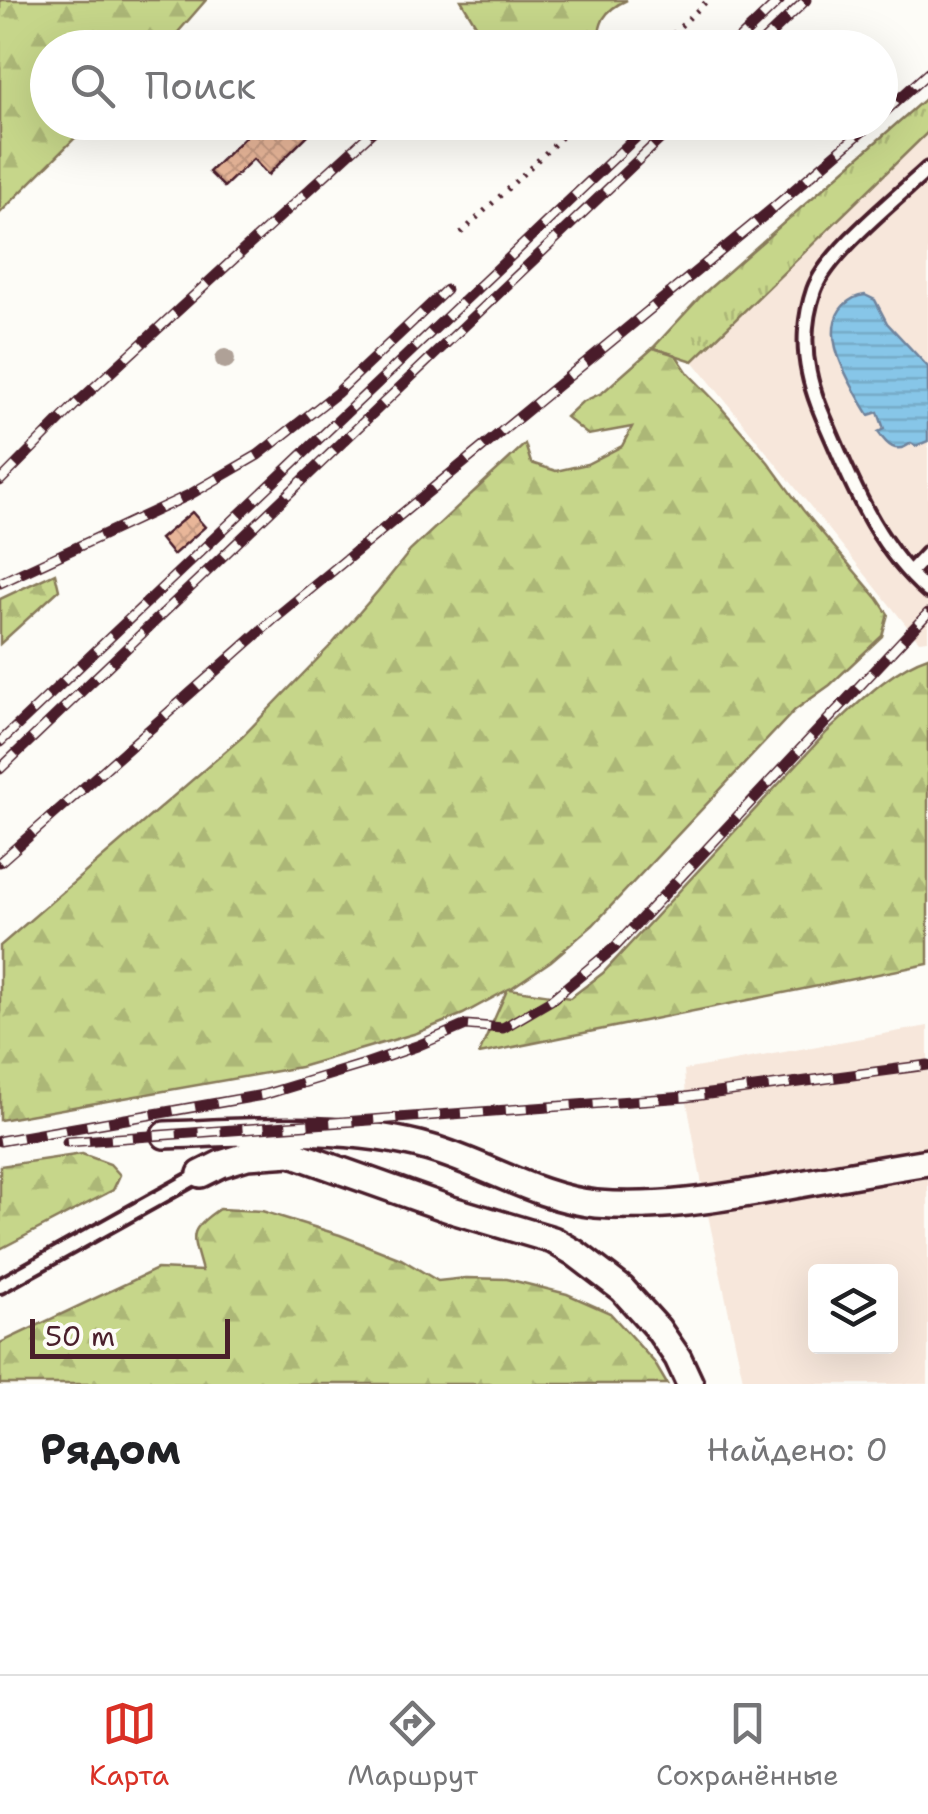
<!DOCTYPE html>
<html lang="ru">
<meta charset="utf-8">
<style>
:root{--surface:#fff;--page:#f2f2f2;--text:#202124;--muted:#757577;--line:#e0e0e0;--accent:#d93025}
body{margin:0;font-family:"Shantell Sans",sans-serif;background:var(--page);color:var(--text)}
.controls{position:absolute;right:30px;bottom:30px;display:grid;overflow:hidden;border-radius:10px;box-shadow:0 10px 40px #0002}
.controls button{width:90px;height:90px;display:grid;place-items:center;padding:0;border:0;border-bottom:2px solid var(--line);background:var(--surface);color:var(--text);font:50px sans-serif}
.scale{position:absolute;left:30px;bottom:25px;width:200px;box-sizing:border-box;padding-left:10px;border:5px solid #4a1f2b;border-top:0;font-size:28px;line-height:35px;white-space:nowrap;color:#4a1f2b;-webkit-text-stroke:8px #fdfcf7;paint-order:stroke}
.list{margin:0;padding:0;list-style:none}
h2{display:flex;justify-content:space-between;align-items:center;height:130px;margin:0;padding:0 40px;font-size:42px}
h2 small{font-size:32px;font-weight:400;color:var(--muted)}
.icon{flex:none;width:55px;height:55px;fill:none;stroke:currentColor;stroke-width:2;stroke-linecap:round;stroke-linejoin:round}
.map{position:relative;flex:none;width:928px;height:1384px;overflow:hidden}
.search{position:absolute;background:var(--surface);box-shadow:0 10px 40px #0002;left:30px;right:30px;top:30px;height:110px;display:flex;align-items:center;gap:25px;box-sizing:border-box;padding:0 35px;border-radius:55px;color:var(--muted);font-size:38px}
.sheet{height:290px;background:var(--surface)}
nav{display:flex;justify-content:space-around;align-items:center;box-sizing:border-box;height:140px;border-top:2px solid var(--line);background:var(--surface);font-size:28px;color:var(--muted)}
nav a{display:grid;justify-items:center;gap:5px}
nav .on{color:var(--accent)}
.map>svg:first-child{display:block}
.built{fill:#f7e7db;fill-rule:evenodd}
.grass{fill:url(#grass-tufts);stroke:#887a5a;stroke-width:2.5}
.forest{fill:url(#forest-firs);stroke:#887a5a;stroke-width:2.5}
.water{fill:url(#water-rules);stroke:#6f839c;stroke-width:2.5}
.building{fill:url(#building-cross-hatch);stroke:#4a1f2b;stroke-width:2.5}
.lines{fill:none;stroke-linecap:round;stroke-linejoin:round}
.lane-casing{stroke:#4a1f2b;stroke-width:20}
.street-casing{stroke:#4a1f2b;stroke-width:32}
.path{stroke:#4a1f2b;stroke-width:5;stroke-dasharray:2.5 8;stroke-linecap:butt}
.lane{stroke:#fdfcf7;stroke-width:12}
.street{stroke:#fdfcf7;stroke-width:25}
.rail-casing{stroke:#4a1f2b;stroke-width:11}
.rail{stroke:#fdfcf7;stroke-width:8;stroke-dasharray:22;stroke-linecap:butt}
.tree{fill:#afa197}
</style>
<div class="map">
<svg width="928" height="1384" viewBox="0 0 928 1384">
<defs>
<pattern id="grass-tufts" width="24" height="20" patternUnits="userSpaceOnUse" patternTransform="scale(2.5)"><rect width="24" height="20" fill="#c6d68a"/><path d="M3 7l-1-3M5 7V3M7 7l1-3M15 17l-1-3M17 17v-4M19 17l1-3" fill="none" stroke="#acb777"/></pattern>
<pattern id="forest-firs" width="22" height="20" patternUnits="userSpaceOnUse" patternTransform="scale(2.5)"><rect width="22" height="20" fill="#c6d68a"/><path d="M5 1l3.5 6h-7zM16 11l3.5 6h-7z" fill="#acb777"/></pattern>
<pattern id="water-rules" width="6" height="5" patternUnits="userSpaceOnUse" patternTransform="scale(2.5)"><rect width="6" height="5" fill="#87c6e8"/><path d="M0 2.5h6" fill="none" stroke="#76aac7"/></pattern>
<pattern id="building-cross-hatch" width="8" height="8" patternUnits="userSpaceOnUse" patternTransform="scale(2.5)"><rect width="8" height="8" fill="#e8b699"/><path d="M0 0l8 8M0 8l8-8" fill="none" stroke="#c89c84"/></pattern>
</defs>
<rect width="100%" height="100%" fill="#fdfcf7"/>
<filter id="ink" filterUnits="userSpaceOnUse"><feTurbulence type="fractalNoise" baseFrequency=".01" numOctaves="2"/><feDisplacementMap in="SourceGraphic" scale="20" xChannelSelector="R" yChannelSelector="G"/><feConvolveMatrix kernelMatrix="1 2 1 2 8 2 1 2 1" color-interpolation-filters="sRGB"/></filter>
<g filter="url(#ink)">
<path class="built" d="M928 132V640L919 641 693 361Z
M928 1026V1384H744L705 1201 686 1097 684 1070ZM816 1272H890V1346H816Z"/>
<path class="grass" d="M928 96V132L693 361 653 348 703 294Z"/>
<path class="forest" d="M0 0H206L165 47 48 48V122L90 123 0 213Z
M461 0H627C602 11 600 22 596 48L489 47Z
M653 348 676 355 688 373 719 405 768 462 803 510 878 599 888 614 882 636 830 685 795 710 593 925 551 961 510 989 570 998 603 973 827 732C856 706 891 669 928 657V964L479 1054 507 990 463 1014 417 1033 300 1067 0 1120V946L242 737 333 643 378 591 410 551 525 444 531 463 556 471 587 464 622 446 632 427 588 435 566 417 582 402 602 393Z
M55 573 59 590 0 644V599Z
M82 1154 110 1164 120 1175 113 1190 0 1249V1166Z
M219 1209 262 1211 340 1235 401 1259 438 1281 466 1278 507 1279 567 1294 610 1313 654 1362 667 1384H0V1343L157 1269 202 1271C193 1236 185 1232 219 1209Z"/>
<path class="water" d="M865 295 875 300 887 323 928 367V441L916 446 911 443C896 455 887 445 878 432L884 429 878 412 869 415C853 388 816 334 844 305 851 299 856 296 865 295Z"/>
<path class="building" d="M260 122H321L268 175 253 159 224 187 209 172Z
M192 512 205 527 173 555 160 539Z"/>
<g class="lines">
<defs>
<path id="lane" d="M928 169C898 197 827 253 814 290 805 316 803 346 809 373 814 398 825 421 835 444 858 498 883 552 928 591
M910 572 928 553
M0 1286 201 1174"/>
<path id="street" d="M165 1135C252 1132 346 1124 430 1148 486 1164 537 1198 596 1204 657 1209 718 1199 778 1188 828 1179 878 1170 928 1162
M201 1174 221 1164 247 1156 291 1153 452 1210 553 1240 575 1253 622 1289 658 1329 678 1358 690 1384"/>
</defs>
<use href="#lane" class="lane-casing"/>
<use href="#street" class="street-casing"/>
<path class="path" d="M658 48 708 0
M461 233 578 122"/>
<use href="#lane" class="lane"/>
<use href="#street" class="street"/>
<defs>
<path id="rail" d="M730 48 780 0
M756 48 806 0
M880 116 928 73
M0 481 75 405 383 122
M0 583 189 495 258 455 337 393 446 290
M0 742 652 122
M0 769 678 122
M0 862 274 619 772 209 873 122
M0 1141 263 1095 365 1064 417 1046 466 1025 503 1028 551 1000 614 948 928 613
M67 1142 686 1097 928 1065"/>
</defs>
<use href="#rail" class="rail-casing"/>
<use href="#rail" class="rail"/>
</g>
<circle class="tree" cx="225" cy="359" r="10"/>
</g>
</svg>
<div class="controls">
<button><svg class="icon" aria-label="layers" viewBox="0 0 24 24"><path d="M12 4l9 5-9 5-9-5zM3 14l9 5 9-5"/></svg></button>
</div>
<div class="scale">50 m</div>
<div class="search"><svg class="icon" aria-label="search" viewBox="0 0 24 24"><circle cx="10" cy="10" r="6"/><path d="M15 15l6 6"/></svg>Поиск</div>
</div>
<section class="sheet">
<h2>Рядом<small>Найдено: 0</small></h2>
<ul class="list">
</ul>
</section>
<nav>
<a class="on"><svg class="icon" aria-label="map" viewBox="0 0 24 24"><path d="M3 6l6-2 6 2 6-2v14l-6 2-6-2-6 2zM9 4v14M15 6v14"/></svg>Карта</a>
<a><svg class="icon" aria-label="directions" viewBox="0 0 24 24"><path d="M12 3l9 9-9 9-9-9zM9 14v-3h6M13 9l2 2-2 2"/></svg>Маршрут</a>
<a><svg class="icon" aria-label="saved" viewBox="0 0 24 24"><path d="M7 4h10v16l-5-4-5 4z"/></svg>Сохранённые</a>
</nav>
